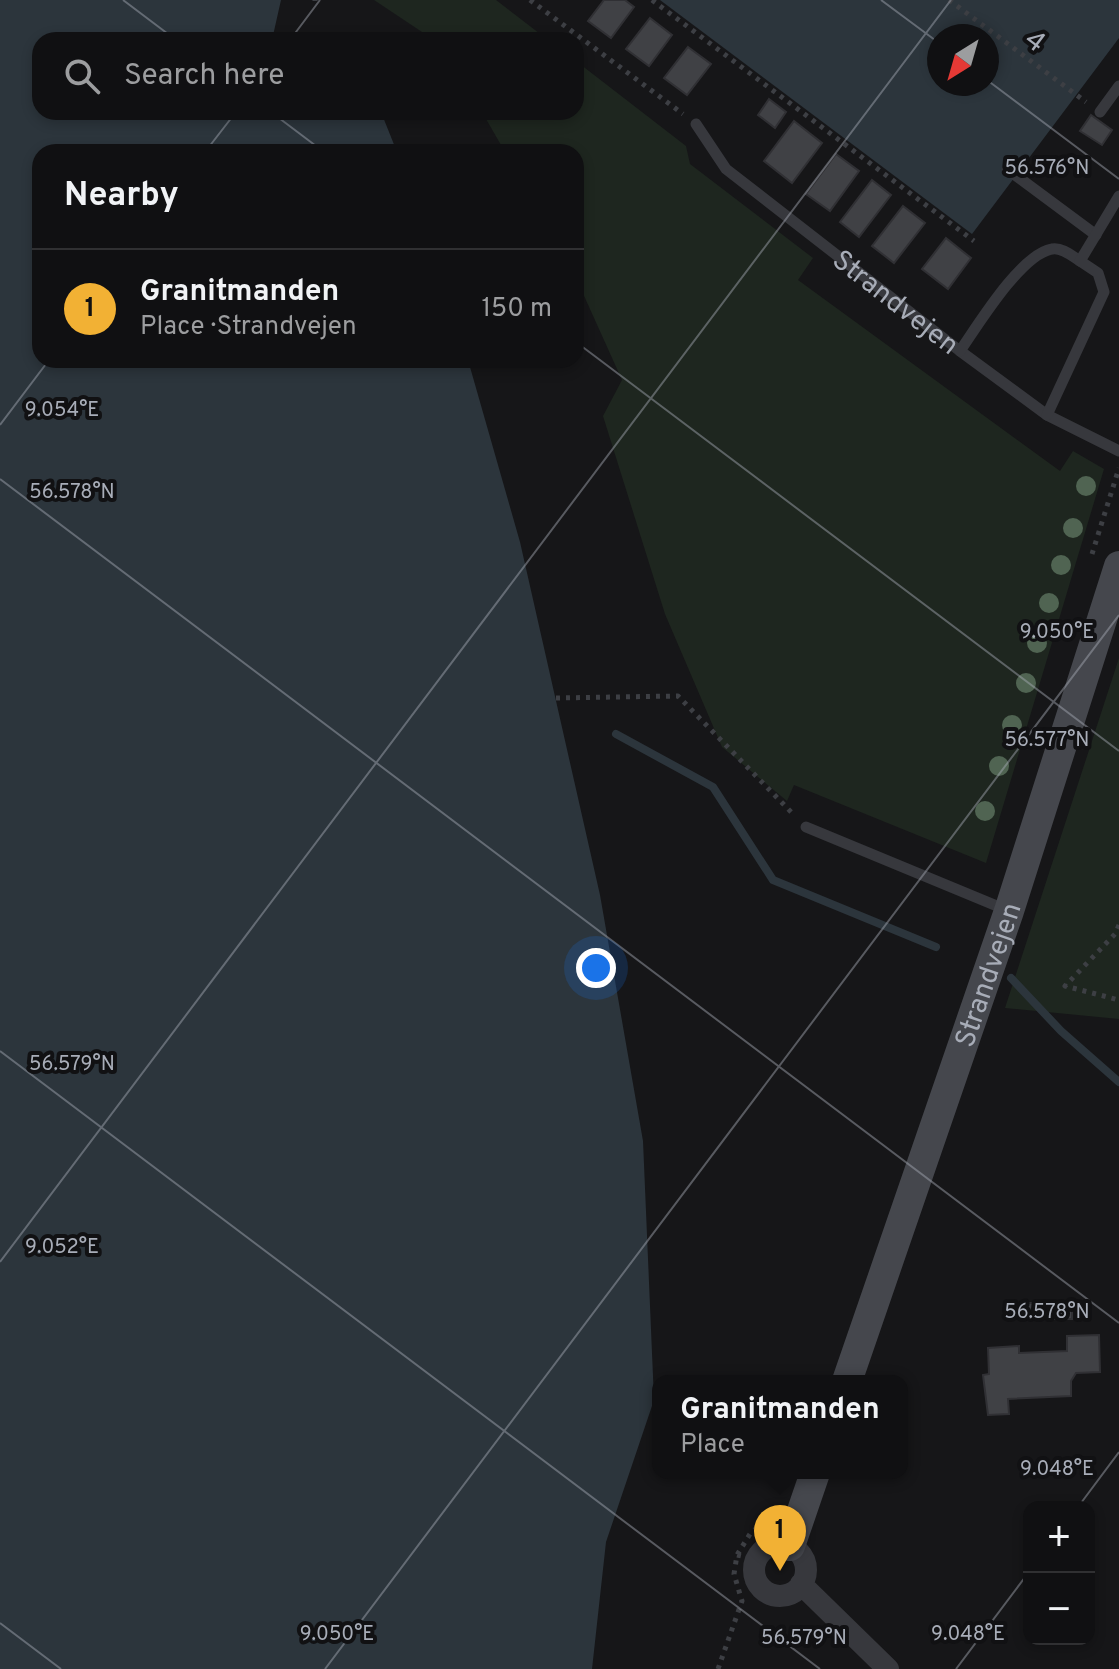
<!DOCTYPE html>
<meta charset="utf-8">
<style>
:root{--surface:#101012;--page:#1e1e20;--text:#f1f3f6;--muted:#9c9d9f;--line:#303032;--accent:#f2b134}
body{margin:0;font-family:Overpass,sans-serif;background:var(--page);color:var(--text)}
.controls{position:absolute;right:24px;bottom:24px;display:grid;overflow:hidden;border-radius:16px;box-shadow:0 4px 12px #0003}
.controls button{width:72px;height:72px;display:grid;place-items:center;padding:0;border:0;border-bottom:2px solid var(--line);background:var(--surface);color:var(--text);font:40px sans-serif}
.compass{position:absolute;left:927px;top:24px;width:72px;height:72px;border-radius:50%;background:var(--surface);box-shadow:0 4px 12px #0003;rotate:217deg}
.you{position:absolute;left:596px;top:968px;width:28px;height:28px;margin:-20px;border:6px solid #fff;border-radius:50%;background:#1a73e8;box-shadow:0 0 0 12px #1a73e833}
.badge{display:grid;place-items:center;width:52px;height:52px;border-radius:50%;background:var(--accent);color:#111;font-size:26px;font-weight:700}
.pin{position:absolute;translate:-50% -66px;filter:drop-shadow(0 2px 4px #0008)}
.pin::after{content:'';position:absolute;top:42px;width:28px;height:24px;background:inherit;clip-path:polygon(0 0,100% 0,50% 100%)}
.popup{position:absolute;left:652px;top:1375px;width:256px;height:104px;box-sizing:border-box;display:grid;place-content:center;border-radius:16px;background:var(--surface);filter:drop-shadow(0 2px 6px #0005);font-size:26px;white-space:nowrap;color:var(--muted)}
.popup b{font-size:30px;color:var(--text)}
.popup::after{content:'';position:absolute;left:50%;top:100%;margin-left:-16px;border:16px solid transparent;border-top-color:var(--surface)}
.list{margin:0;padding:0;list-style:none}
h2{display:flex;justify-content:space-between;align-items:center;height:104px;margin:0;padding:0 32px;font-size:34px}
h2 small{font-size:26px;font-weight:400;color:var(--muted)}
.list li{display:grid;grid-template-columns:52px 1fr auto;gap:24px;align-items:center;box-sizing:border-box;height:120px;padding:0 32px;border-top:2px solid var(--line)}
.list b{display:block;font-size:30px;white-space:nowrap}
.list p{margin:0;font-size:26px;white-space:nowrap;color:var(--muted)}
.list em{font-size:26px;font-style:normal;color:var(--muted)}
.icon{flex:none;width:44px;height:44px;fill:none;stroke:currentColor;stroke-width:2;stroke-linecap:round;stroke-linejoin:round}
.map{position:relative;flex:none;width:1119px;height:1669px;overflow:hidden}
.search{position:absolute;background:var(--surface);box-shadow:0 4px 12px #0003;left:32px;top:32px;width:552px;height:88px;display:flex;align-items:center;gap:20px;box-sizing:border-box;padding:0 28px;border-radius:24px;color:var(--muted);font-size:30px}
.panel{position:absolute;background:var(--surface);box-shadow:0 4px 12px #0003;left:32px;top:144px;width:552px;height:224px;border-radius:24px}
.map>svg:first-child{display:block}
.green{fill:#1e261f}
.water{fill:#2c353c;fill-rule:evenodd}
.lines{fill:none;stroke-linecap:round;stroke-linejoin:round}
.stream{stroke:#2c353c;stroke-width:8}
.building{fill:#404145;stroke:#303034;stroke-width:2}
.path{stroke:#3d3f44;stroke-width:5;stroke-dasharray:4 6;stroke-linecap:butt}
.lane{stroke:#37383d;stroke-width:11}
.street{stroke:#37383d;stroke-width:22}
.secondary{stroke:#45474d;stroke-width:30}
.tree{fill:#506452}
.ticks{fill:none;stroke:#a8adb8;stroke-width:2;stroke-opacity:0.45}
.labels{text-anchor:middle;stroke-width:8;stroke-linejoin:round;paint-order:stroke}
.street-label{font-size:28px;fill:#a8adb8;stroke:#111113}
.ticks-label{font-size:20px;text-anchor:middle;fill:#a8adb8;stroke:#111113;stroke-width:8;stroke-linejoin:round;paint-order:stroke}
</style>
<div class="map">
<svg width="1119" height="1669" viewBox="0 0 1119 1669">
<rect width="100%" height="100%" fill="#161618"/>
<path class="green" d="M374 0H496L548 40H434Z
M576 61 686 146 690 164 813 258 798 280 1060 471 1073 451 1104 469 986 863 794 785 787 801 722 747 665 614 603 416 622 380 576 278V152H505L482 112H576Z
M1119 658V1019L1005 1008Z"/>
<path class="water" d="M0 0H281L272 40H40V112H381L397 152H40V360H468L520 542 600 895 643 1141 654 1400 606 1542 592 1669H0Z
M660 0H1119V38L972 234ZM939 36H987V84H939Z"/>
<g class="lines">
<path class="stream" d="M616 734 713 787 773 880 936 947
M1011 978 1061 1031 1119 1082"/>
</g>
<path class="building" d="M604 0H625L634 7 611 38 588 21Z
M650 18 672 35 649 66 626 49Z
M688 47 711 64 687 95 664 78Z
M769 99 786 112 775 128 758 115Z
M1091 115 1112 130 1102 145 1080 131Z
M794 121 822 143 792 183 764 161Z
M836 154 859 171 830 211 806 194Z
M872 180 891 195 859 237 840 222Z
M903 206 925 223 894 263 872 246Z
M946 238 971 258 948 289 922 269Z
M1025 1303H1072V1319H1025Z
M1099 1335 1100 1372 1076 1373 1071 1381V1396L1008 1399 1009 1414 988 1415 983 1375 989 1374 988 1348 1019 1346V1353L1067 1351V1336Z"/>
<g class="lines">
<path class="path" d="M530 0 683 114
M652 0 974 241
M949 0 1086 102
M315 1V0
M1092 554 1119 468
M556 698 678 696 794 815
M1119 925 1115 934 1065 986 1119 1000
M737 1555 756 1559
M718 1669 742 1601 734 1574 737 1555 750 1534 768 1518"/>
<g class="lane">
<path d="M1100 112 1119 86"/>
<path id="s1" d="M696 124 726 169 960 351 1047 415 1119 451"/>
<path d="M1007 169 1096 235"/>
<path d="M960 351C978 325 1021 254 1052 249 1062 247 1072 256 1080 261"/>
<path d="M1047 415 1104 292 1098 273 1080 261 1119 196"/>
<path d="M806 827 1009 911"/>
</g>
<path class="street" d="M754 1570a26 26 0 1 1 52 0a26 26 0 1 1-52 0Z
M801 1584 888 1669"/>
<g class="secondary">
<path id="s2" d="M847 1381 1009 911 1119 566"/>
<path d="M790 1546 815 1473"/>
</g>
</g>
<g class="tree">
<circle cx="1086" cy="486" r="10"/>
<circle cx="1073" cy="528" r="10"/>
<circle cx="1061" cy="565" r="10"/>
<circle cx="1049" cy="603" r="10"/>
<circle cx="1037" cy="643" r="10"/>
<circle cx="1026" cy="683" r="10"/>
<circle cx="1012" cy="725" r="10"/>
<circle cx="999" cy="766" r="10"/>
<circle cx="985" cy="811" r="10"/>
</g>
<path class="ticks" d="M123 0 176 40M881 0 939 43M290 40 320 0M987 80 1119 179M271 112 324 152M205 152 236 112M576 342 1119 751M0 425 49 360M0 479 1119 1323M0 1051 820 1669M0 1262 951 0M1078 1507 1119 1452M0 1623 61 1669M325 1669 1119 615M956 1669 1029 1572"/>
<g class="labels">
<g class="street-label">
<text transform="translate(1036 40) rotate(37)" y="10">4</text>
<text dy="10" stroke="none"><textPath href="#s1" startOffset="270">Strandvejen</textPath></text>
<text dy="10" stroke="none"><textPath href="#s2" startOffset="430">Strandvejen</textPath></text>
</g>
</g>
<g class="ticks-label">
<text x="1047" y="174">56.576°N</text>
<text x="62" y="416">9.054°E</text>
<text x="72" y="498">56.578°N</text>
<text x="1057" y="638">9.050°E</text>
<text x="1047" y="746">56.577°N</text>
<text x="72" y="1070">56.579°N</text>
<text x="62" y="1253">9.052°E</text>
<text x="1047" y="1318">56.578°N</text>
<text x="1057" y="1475">9.048°E</text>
<text x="337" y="1640">9.050°E</text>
<text x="968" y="1640">9.048°E</text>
<text x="804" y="1644">56.579°N</text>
</g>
</svg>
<div class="controls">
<button>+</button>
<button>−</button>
</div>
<svg class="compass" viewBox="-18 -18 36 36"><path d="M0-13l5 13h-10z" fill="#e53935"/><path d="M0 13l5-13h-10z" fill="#9c9d9f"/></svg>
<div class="you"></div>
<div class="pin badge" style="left:780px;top:1571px">1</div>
<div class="popup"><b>Granitmanden</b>Place</div>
<div class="search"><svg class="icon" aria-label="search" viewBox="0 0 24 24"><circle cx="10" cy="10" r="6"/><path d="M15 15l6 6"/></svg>Search here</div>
<section class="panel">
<h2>Nearby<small></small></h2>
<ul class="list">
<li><span class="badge">1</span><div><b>Granitmanden</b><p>Place · Strandvejen</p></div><em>150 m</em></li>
</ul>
</section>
</div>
